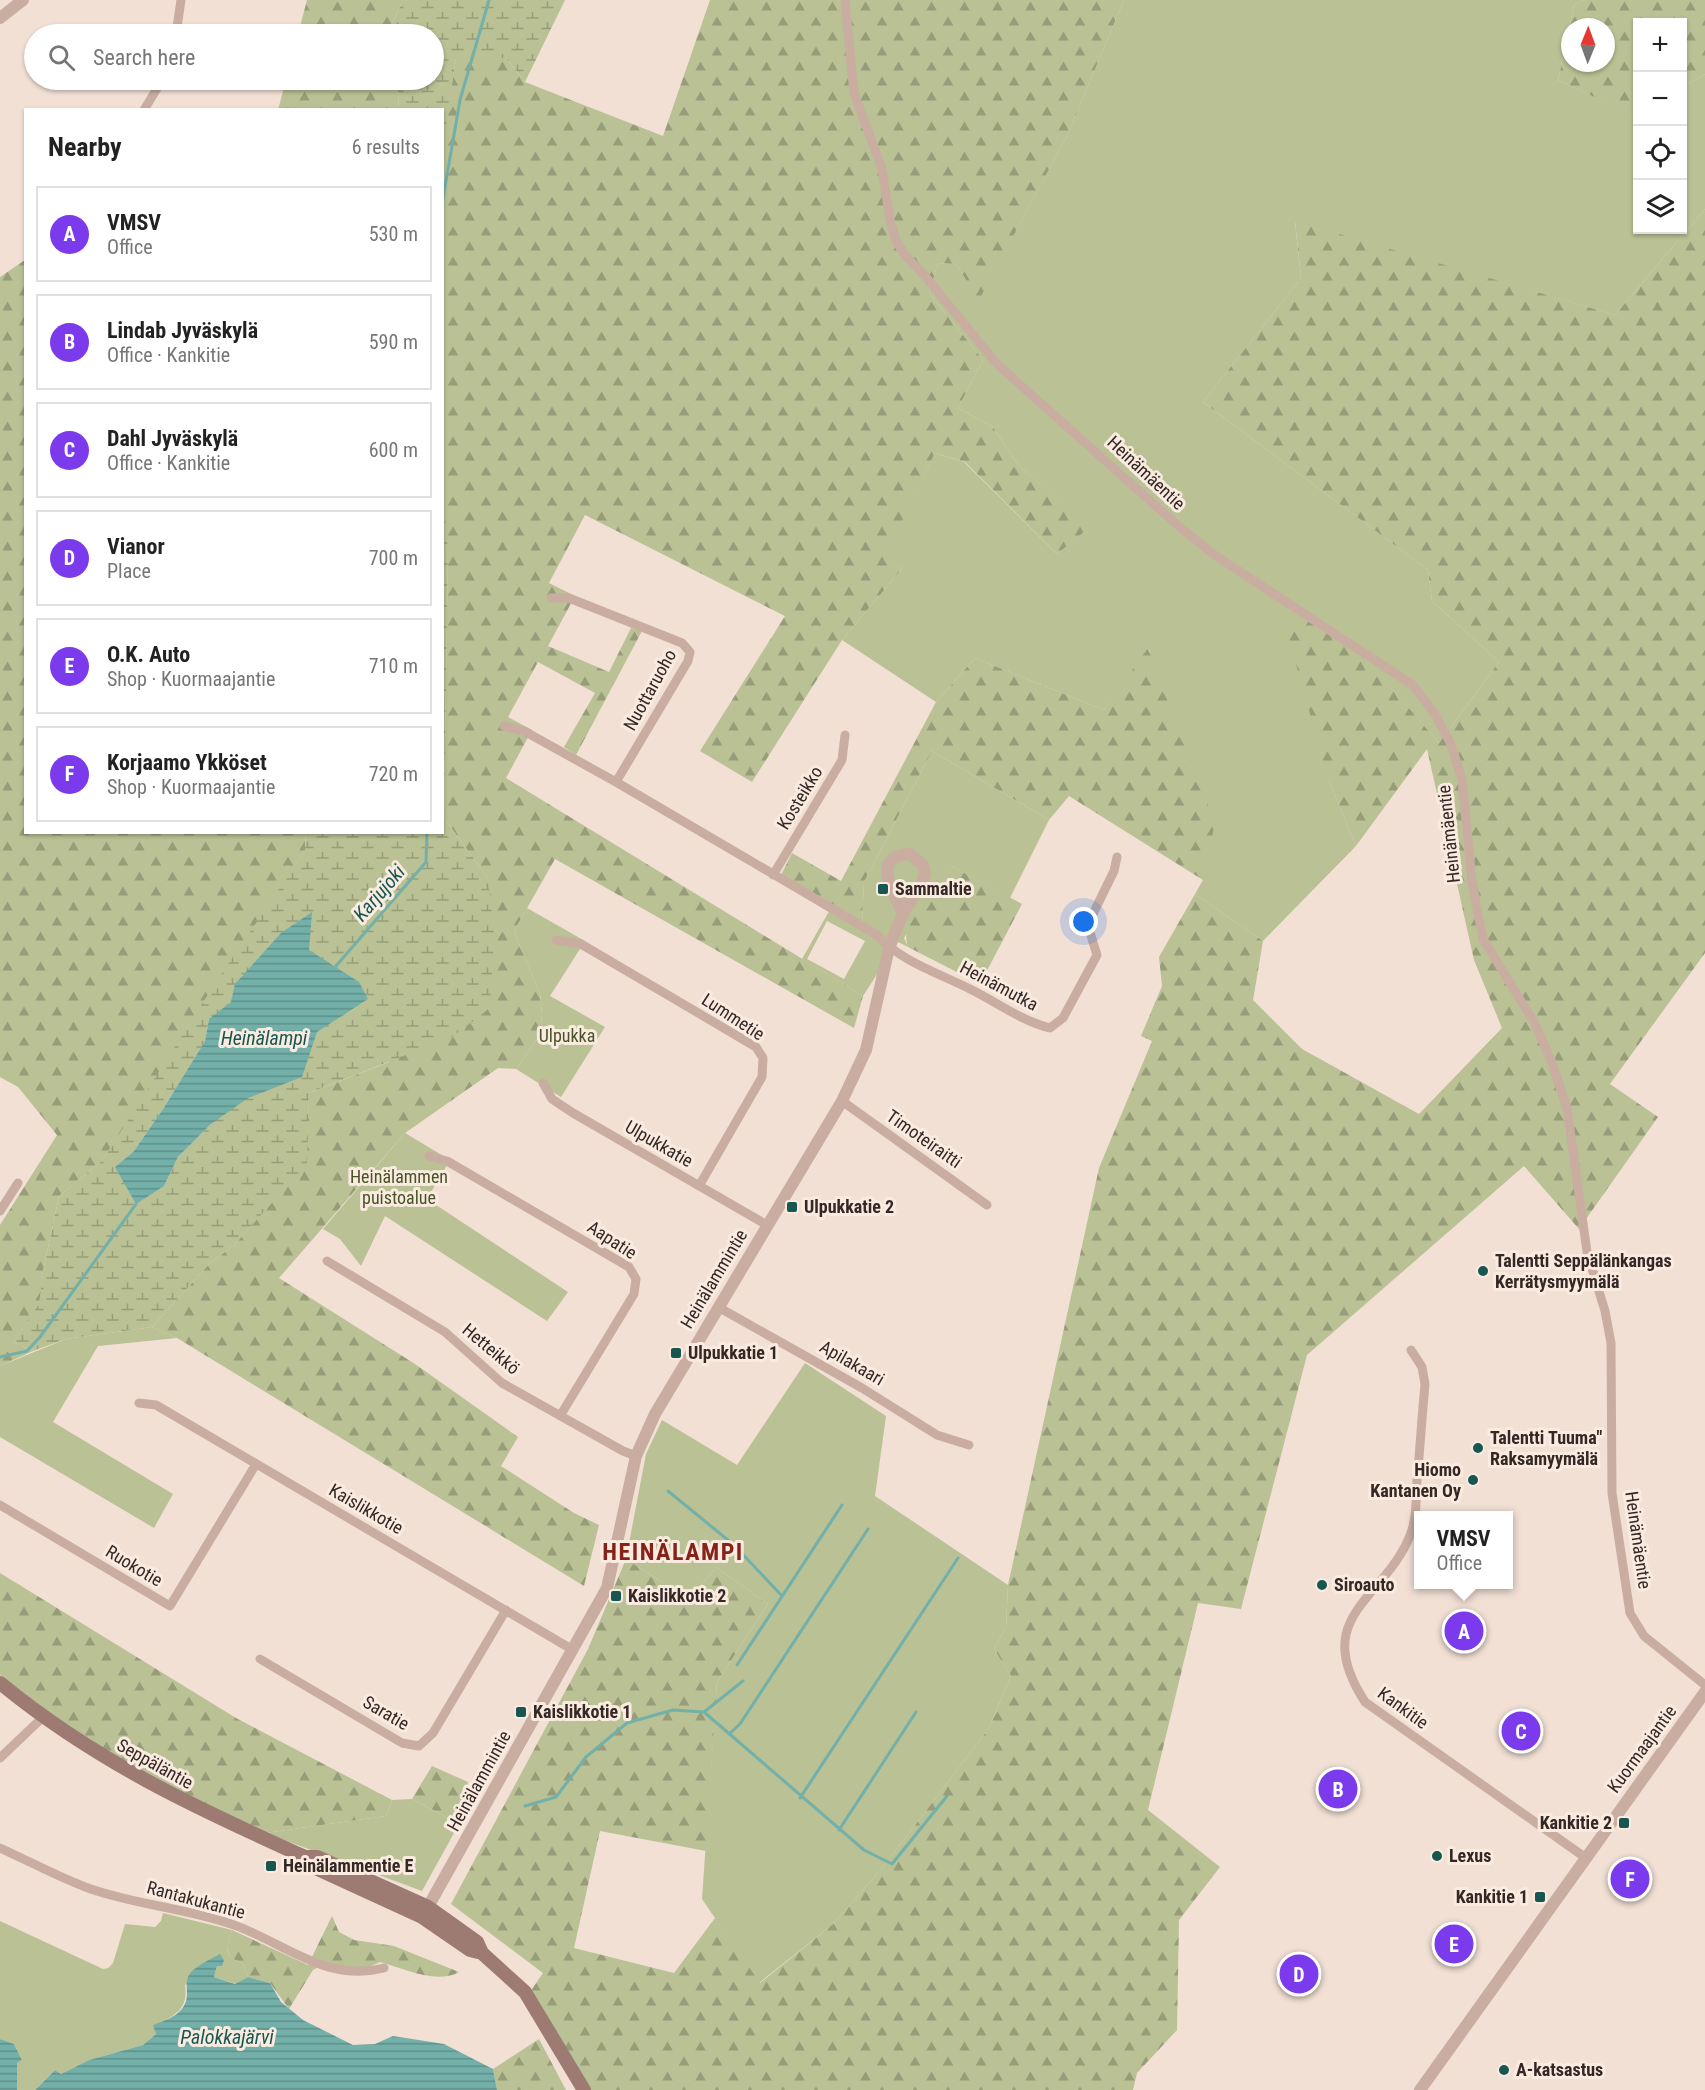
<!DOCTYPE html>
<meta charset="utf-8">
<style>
:root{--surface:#fff;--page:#f6f6f6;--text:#222;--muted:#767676;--line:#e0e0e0;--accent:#7c3aed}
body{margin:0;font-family:"Roboto Condensed",sans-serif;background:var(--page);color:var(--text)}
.controls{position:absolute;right:18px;top:18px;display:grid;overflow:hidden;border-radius:0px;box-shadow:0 2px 4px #0004}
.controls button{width:54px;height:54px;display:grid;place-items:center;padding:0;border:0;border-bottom:2px solid var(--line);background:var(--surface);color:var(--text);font:30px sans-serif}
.compass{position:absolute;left:1561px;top:18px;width:54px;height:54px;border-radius:50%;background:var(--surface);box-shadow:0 2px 4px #0004;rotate:1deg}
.you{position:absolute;left:1084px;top:922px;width:21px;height:21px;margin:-15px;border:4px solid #fff;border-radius:50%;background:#1a73e8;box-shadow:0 0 0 9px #1a73e833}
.badge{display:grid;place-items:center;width:39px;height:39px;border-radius:50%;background:var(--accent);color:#fff;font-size:20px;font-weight:700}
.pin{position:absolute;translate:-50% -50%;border:3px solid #fff;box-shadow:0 2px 6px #0006}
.popup{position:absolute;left:1414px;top:1511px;width:99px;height:78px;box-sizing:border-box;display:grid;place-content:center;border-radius:0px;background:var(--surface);filter:drop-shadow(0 2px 4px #0005);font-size:20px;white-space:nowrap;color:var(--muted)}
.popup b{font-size:22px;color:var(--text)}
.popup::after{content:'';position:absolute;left:50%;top:100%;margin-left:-12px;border:12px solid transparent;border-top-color:var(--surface)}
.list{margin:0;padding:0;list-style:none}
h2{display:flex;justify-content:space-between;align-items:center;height:78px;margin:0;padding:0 24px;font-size:26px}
h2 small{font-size:20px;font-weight:400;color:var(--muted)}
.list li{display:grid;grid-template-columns:39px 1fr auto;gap:18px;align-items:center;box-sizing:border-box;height:96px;margin:0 12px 12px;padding:0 12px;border:2px solid var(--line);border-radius:0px}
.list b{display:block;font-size:22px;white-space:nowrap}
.list p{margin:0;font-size:20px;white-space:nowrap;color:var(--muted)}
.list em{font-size:20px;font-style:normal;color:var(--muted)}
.icon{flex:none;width:33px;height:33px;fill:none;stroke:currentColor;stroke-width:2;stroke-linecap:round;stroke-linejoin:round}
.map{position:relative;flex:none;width:1705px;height:2090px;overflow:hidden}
.search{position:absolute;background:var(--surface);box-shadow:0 2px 4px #0004;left:24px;top:24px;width:420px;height:66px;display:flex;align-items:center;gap:15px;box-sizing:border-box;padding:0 21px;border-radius:33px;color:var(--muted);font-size:22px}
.panel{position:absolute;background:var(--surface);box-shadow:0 2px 4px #0004;left:24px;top:108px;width:420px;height:726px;border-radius:0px}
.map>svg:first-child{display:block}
.green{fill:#b9c195;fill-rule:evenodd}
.forest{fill:url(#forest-firs);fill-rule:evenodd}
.wetland{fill:url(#wetland-marsh);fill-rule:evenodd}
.water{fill:url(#water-rules)}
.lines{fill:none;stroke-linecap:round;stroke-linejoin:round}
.stream{stroke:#73b0a9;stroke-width:3}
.minor{stroke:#caada1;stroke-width:9}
.tertiary{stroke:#caada1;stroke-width:12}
.secondary{stroke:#9d7b73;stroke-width:14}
.poi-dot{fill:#185751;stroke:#faebe1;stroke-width:2}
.labels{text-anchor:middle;stroke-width:6;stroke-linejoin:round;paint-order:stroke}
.street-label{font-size:18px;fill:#342724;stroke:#faebe1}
.poi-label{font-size:18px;font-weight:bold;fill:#342724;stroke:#faebe1;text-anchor:start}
.park-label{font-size:18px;fill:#4a5327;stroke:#faebe1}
.water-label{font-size:20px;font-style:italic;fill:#185751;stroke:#faebe1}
.district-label{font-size:24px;font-weight:bold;letter-spacing:1.5px;fill:#872219;stroke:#faebe1}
</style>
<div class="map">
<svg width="1705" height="2090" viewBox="0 0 1705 2090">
<defs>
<pattern id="forest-firs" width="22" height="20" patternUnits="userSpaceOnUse" patternTransform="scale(1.5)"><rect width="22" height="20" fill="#b9c195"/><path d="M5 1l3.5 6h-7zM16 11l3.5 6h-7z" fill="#979d79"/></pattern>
<pattern id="wetland-marsh" width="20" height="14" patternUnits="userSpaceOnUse" patternTransform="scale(1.5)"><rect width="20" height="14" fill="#b9c195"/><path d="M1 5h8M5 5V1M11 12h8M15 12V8" fill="none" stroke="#979d79"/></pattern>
<pattern id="water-rules" width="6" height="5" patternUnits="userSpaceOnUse" patternTransform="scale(1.5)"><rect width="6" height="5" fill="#73b0a9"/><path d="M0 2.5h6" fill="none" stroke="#5f8f89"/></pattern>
</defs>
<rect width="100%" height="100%" fill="#f2e0d5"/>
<path class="green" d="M1124 0H1584L1574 5 1558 80 1634 115 1637 114 1638 230H1682L1683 87 1705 74V209L1615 315 1295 222 1301 278 1203 402 1428 570 1432 601 1499 662 1439 743 1325 612 1329 781 1356 846 1263 941 1195 894 1203 880 1149 649 1104 710 975 658 936 702 842 640 902 569 884 557 935 453 964 462 1057 554 1090 526 1019 466 993 427 958 408 983 360 929 293 938 263 956 264 979 299 1067 136Z
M932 751 1049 820 1010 898 951 866 904 938 908 947 898 942 863 996 802 959 832 906 862 921 864 882ZM827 921 865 941 844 979 807 959Z
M527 908 585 941 550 996 605 1027 561 1097 516 1069 540 1035 542 1015 540 994 514 931Z
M405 1133 450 1160 427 1199 568 1292 547 1321 385 1216 361 1266 340 1239 323 1229Z
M152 1327 177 1338 98 1346 53 1422 173 1494 154 1528 0 1437V1366L66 1339Z
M805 1363 886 1416 875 1496 1008 1585 1006 1627 994 1649 1011 1676 989 1728 884 1866 833 1924 759 1983 702 1899 717 1682 768 1604 716 1567 690 1600 626 1559 646 1454 662 1420 737 1465Z
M412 1799 459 1824 422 1891 265 1833 386 1816 392 1800Z
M163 1913 232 1930 227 1949 230 1957 243 1964 248 1977 236 1984 214 1977 217 1966 224 1960 185 1985C189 2010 173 2017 154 2025L156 2034 143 2045 89 2060 61 2074 55 2070 35 2090H17V2063L22 2060 14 2044 0 2039V1921L103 1969 108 1968 113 1963 125 1924 155 1927 161 1921Z"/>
<path class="forest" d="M307 0H403L387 34H298Z
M710 0H1124L1067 136 979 300 956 264 938 263 929 293 983 360 958 408 993 427 1019 466 1091 526 1057 554 965 462 935 453 885 557 902 569 842 640 752 782 700 751 785 616 585 515 549 583 575 596 548 646 609 672 631 628 642 631 576 755 564 747 595 693 538 662 508 717 532 730 506 778 863 996 854 1028 555 859 514 931 540 994 542 1015 540 1035 516 1069 498 1068 405 1133 279 1278 415 1364 518 1437 501 1466 574 1513 599 1525 584 1586 177 1338 152 1327 209 1264 234 1245 306 1164 309 1093 389 1062 488 878 444 818 448 546 442 505V145L456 58H506L525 82 663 136Z
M1584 0H1705V74L1683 87 1682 22H1638L1637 114 1635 116 1558 80 1574 5ZM1570 27H1606V63H1570Z
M286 80H395L399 95 398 109 278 110Z
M1705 209V953L1610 1084 1658 1117 1579 1229 1524 1166 1307 1355 1241 1609 1198 1603 1148 1810 1220 1867 1179 1920 1177 2030 1137 2073 1133 2090H590L530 1992 543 1973 451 1904 588 1649 626 1559 690 1600 716 1567 768 1604 717 1682 706 1851 600 1831 574 1948 674 1973 715 1918 760 1983 833 1924 884 1866 989 1728 1011 1676 994 1649 1006 1627 1008 1585 1099 1168 1152 1041 1141 1036 1162 986 1159 957 1195 894 1263 941 1253 1000 1302 1049 1419 1114 1502 1028 1474 960 1427 749 1356 846 1329 781 1281 611H1325L1439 743 1499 662 1432 601 1428 570 1203 402 1301 278 1295 221 1615 315Z
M25 260 26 832 306 833 305 851 102 1161 59 1196 43 1271 40 1304 13 1342 33 1351 0 1366V1225L57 1135 18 1087 0 1077V277Z
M1148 648 1215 823 1203 880 1069 796 1049 820 932 751 864 882 862 922 780 877 792 853 841 881 936 702 975 658 1104 710Z
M951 866 1022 904 980 984 908 947C898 921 932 882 951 866Z
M0 1573 236 1718 392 1800 386 1816 265 1833 130 1766 34 1704 0 1675Z
M432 1766 468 1782 459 1824 412 1799Z
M332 1916 339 1932 354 1940 394 1946 459 1972C436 1985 403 1968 380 1962L363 1970 324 1964 313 1970 289 2009 270 1983 248 1977 243 1964 230 1957 227 1948 232 1930 308 1965Z
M539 2039 566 2090H497L493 2069Z"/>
<path class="wetland" d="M403 0H565L525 82 506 58H456L443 145 442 110 398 109 399 95 395 80H434V34H387Z
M443 505 448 546 444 818 488 878 494 933 490 1008 452 1037 309 1093 307 1164 234 1245 209 1264 152 1327 66 1339 33 1351 13 1342 39 1304 43 1271 59 1196 102 1161 216 982 305 851 306 833 442 832ZM209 1019 211 1124 178 1157 164 1186 115 1167 134 1151 163 1109 205 1041Z"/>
<path class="water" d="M312 912 309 950 359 982 368 999 317 1032 302 1077 248 1098 211 1124 178 1157 164 1186 136 1204 115 1167 134 1151 163 1109 205 1041 209 1019 231 1002 235 984 281 933Z
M220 1954 224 1960 222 1966H217L214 1977 235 1984 248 1977 270 1983 281 2002 303 2020 353 2045 375 2044 393 2036 444 2044 493 2069 497 2090H35L55 2070 61 2074 89 2060 143 2045 156 2034 153 2025C168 2019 186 2014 187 1995 187 1986 185 1980 191 1972 198 1965 211 1959 220 1954Z
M0 2039 14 2044 22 2060 17 2063V2090H0Z"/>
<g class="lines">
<path class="stream" d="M442 204 460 100 489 0
M336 966 426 862 427 832
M0 1357 27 1351 40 1337 136 1204
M668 1491 734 1545 782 1596
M737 1665 842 1505
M704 1712 743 1681
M729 1734 740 1724 868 1529
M800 1798 958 1558
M525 1806 556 1797 586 1757 627 1723 673 1710 704 1712 864 1850 892 1864 947 1796
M839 1830 916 1712"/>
<path class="minor" d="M845 0 854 93 882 169 890 220 896 241 905 255 925 276 997 364 1175 523 1213 554 1413 685 1435 714 1450 742 1462 779 1472 882 1483 939 1534 1022 1551 1060 1567 1108 1587 1252 1605 1311 1611 1343 1612 1493 1630 1613 1644 1636 1705 1685
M176 34 181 0
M144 110 162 80
M551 598H569L682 643 690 652 688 661 616 782
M504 726 524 731 616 782 877 935C903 963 939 973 972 990 998 1003 1022 1021 1050 1028L1063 1018 1097 955 1089 929 1090 920 1114 871 1117 857
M773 875 842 760 845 735
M556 940 581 944 756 1047 763 1058 762 1077 699 1186
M543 1083 552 1099 573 1113 767 1225
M842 1101 987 1205
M429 1156 447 1161 629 1267 636 1279 634 1294 560 1416
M0 1211 18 1183
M327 1261 445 1332 502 1383 623 1451 636 1456
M718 1307 862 1388 937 1435 969 1445
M1411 1350 1422 1367 1425 1384C1422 1416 1420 1448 1417 1480 1416 1496 1417 1515 1412 1530 1389 1599 1307 1613 1365 1702L1586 1858
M139 1403 156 1405 573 1650
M0 1505 170 1606 256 1464
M260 1659 402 1743 419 1746 433 1733 506 1610
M0 1758 42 1718
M0 1848C29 1861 58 1877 88 1888 135 1905 187 1908 234 1925 285 1943 326 1983 384 1968"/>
<path class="tertiary" d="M0 18 23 0
M424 1914 607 1588 636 1456 655 1414 842 1101 866 1050 889 948 903 913 922 883 925 874 923 865 910 854C870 856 893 892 903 913
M1420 2090 1705 1692"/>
<path class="secondary" d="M0 1683C95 1761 194 1807 305 1857H317L428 1907 477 1942 482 1953 525 1992 584 2090
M305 1857 313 1867 422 1917 470 1950 482 1953"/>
</g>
<g class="poi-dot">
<rect x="877" y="883" width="12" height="12" rx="3"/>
<rect x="786" y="1201" width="12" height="12" rx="3"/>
<circle cx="1483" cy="1271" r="6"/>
<rect x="670" y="1347" width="12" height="12" rx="3"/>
<circle cx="1478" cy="1448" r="6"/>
<circle cx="1473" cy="1480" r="6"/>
<circle cx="1322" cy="1585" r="6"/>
<rect x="610" y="1590" width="12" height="12" rx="3"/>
<rect x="515" y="1706" width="12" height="12" rx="3"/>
<rect x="1618" y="1817" width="12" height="12" rx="3"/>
<circle cx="1437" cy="1856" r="6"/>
<rect x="265" y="1860" width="12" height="12" rx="3"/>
<rect x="1534" y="1891" width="12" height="12" rx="3"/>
<circle cx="1504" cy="2070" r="6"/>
</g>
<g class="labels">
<g class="street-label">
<text transform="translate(1146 473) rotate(43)" y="6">Heinämäentie</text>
<text transform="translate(650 690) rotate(-61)" y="6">Nuottaruoho</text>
<text transform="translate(800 798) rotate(-59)" y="6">Kosteikko</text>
<text transform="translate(1449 834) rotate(-96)" y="6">Heinämäentie</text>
<text transform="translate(999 986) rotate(28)" y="6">Heinämutka</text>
<text transform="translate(733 1017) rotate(33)" y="6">Lummetie</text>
<text transform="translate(924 1139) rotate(35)" y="6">Timoteiraitti</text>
<text transform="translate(659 1144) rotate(30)" y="6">Ulpukkatie</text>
<text transform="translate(612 1240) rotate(33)" y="6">Aapatie</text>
<text transform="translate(714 1279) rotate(-59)" y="6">Heinälammintie</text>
<text transform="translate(491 1349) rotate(40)" y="6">Hetteikkö</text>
<text transform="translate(852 1363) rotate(30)" y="6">Apilakaari</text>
<text transform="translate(366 1509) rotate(30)" y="6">Kaislikkotie</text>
<text transform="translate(1638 1540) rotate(82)" y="6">Heinämäentie</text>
<text transform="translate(134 1566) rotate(31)" y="6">Ruokotie</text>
<text transform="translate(1403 1708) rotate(36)" y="6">Kankitie</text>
<text transform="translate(386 1713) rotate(30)" y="6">Saratie</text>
<text transform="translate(1642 1749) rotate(-54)" y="6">Kuormaajantie</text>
<text transform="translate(155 1764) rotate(29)" y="6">Seppäläntie</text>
<text transform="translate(479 1781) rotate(-61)" y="6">Heinälammintie</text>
<text transform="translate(196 1900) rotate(15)" y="6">Rantakukantie</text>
</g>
<g class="poi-label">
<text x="895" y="895">Sammaltie</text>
<text x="804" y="1213">Ulpukkatie 2</text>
<text x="1495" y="1267">Talentti Seppälänkangas<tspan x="1495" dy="21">Kerrätysmyymälä</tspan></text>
<text x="688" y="1359">Ulpukkatie 1</text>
<text x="1490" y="1444">Talentti Tuuma"<tspan x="1490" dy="21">Raksamyymälä</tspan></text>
<text x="1461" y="1476" text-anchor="end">Hiomo<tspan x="1461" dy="21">Kantanen Oy</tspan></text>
<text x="1334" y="1591">Siroauto</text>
<text x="628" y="1602">Kaislikkotie 2</text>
<text x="533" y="1718">Kaislikkotie 1</text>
<text x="1612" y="1829" text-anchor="end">Kankitie 2</text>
<text x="1449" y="1862">Lexus</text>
<text x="283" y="1872">Heinälammentie E</text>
<text x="1528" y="1903" text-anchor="end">Kankitie 1</text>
<text x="1516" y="2076">A-katsastus</text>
</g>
<g class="park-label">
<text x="567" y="1042">Ulpukka</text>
<text x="399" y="1183">Heinälammen<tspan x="399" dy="21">puistoalue</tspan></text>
</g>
<g class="water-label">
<text transform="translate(379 893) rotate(-49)" y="7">Karjujoki</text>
<text x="264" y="1045">Heinälampi</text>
<text x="227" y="2044">Palokkajärvi</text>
</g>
<g class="district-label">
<text x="673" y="1560">HEINÄLAMPI</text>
</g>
</g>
</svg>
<div class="controls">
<button>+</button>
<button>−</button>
<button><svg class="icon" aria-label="locate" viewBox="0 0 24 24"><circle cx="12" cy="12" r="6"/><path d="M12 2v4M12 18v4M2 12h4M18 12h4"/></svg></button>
<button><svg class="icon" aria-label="layers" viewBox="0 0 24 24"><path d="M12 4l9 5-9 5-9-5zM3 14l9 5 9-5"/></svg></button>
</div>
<svg class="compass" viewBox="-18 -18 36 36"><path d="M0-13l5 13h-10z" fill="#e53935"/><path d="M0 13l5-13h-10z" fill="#767676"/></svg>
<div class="you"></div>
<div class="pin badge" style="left:1464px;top:1631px">A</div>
<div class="popup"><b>VMSV</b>Office</div>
<div class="pin badge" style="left:1338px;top:1789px">B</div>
<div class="pin badge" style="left:1521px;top:1731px">C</div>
<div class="pin badge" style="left:1299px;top:1974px">D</div>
<div class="pin badge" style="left:1454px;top:1944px">E</div>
<div class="pin badge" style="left:1630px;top:1879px">F</div>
<div class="search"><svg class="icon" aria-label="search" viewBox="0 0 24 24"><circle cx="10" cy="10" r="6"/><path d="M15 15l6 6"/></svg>Search here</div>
<section class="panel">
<h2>Nearby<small>6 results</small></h2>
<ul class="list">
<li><span class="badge">A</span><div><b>VMSV</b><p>Office</p></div><em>530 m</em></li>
<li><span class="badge">B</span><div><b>Lindab Jyväskylä</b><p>Office · Kankitie</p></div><em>590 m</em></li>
<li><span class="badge">C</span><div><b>Dahl Jyväskylä</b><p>Office · Kankitie</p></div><em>600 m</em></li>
<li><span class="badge">D</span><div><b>Vianor</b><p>Place</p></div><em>700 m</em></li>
<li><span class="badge">E</span><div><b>O.K. Auto</b><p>Shop · Kuormaajantie</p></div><em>710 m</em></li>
<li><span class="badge">F</span><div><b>Korjaamo Ykköset</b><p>Shop · Kuormaajantie</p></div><em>720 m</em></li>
</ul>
</section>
</div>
